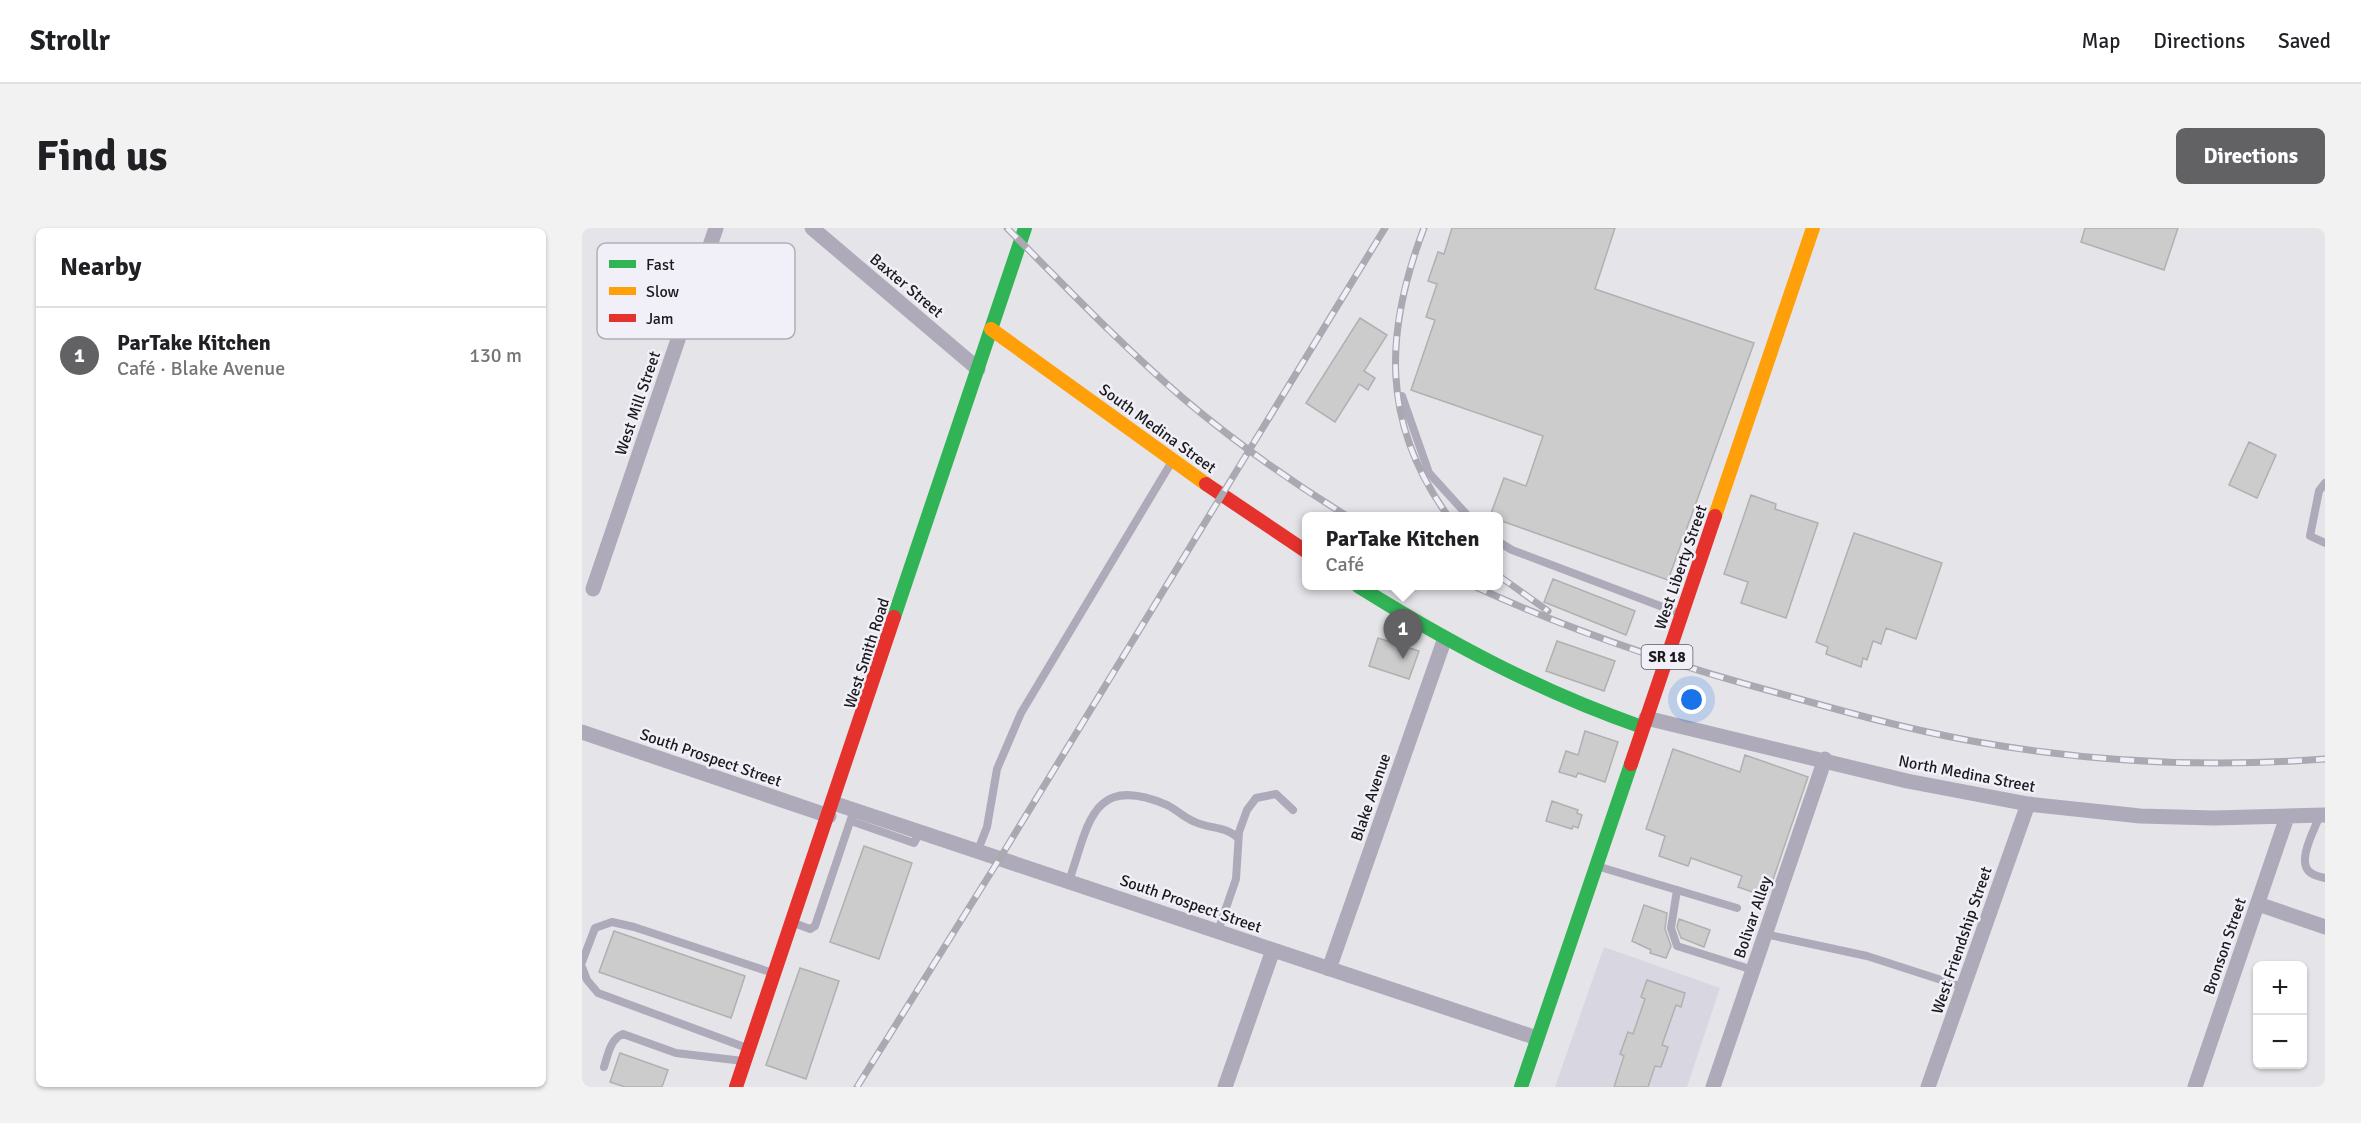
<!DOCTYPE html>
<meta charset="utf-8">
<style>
:root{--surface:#fff;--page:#f2f2f2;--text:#202124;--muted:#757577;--line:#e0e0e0;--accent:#626164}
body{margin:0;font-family:Signika,sans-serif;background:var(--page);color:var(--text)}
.controls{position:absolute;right:18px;bottom:18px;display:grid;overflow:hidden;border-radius:9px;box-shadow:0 2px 4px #0004}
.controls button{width:54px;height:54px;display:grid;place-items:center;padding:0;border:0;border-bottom:2px solid var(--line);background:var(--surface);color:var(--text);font:30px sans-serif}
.you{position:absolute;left:1110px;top:472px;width:21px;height:21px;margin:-15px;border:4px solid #fff;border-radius:50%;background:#1a73e8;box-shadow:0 0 0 9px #1a73e833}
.badge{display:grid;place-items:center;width:39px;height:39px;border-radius:50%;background:var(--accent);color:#fff;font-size:20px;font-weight:700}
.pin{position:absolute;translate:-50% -50px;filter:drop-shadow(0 2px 3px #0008)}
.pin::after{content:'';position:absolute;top:32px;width:21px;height:18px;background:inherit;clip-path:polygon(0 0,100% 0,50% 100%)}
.popup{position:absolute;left:720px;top:284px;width:201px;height:78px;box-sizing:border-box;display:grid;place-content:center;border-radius:9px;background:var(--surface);filter:drop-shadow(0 2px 4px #0005);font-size:20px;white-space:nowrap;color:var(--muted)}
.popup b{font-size:22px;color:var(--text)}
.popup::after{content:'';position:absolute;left:50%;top:100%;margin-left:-12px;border:12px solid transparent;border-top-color:var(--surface)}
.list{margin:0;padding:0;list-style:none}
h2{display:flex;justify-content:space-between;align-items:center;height:78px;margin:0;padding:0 24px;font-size:26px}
h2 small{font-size:20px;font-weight:400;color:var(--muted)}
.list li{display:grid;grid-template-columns:39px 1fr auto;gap:18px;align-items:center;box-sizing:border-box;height:96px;padding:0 24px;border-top:2px solid var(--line)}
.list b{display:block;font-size:22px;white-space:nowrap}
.list p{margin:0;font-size:20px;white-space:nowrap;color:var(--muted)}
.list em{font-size:20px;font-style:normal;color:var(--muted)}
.map{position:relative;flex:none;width:1743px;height:859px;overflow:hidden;border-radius:9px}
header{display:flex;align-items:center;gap:36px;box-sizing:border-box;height:84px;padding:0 30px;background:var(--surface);border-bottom:2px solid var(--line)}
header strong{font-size:28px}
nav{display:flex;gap:33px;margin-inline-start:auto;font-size:21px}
.intro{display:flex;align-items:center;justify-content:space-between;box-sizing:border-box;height:144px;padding:0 36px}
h1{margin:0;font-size:42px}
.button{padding:15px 27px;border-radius:9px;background:var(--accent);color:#fff;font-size:21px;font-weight:700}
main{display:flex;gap:36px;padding:0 36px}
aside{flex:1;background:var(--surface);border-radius:9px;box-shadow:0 2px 4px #0004}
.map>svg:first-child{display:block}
.built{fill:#d8d6e1}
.building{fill:#cccccd;stroke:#afb0b0;stroke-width:1.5}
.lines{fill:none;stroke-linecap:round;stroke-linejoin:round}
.lane{stroke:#aeaaba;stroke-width:8}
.street{stroke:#aeaaba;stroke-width:15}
.fast{stroke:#30b455;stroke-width:14}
.slow{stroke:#ff9f0a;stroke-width:14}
.jam{stroke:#e5322d;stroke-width:14}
.rail-casing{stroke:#aaa8b1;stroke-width:7}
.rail{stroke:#f1eff8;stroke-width:4.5;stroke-dasharray:14;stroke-linecap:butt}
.labels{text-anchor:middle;stroke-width:5;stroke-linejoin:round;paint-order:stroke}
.shield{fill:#f1eff8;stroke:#5b5a5f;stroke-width:1.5}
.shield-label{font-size:15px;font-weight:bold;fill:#1b1a1d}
.street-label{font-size:16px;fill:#1b1a1d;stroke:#f1eff8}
.key{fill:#f1eff8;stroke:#b1afb6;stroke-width:1.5}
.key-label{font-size:16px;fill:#1b1a1d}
</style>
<header>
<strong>Strollr</strong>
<nav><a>Map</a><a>Directions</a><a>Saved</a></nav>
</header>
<div class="intro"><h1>Find us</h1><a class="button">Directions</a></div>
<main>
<aside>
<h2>Nearby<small></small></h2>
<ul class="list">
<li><span class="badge">1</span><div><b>ParTake Kitchen</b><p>Café · Blake Avenue</p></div><em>130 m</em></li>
</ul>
</aside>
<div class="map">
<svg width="1743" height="859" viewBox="0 0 1743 859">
<rect width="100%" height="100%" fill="#e5e4e8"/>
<path class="built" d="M1022 719 1138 760 1105 859H973Z"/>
<path class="building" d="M870 0H1033L1013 61 1172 115 1086 352 917 292V288H908L922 250 944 258 961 208 829 162 853 92 844 89 855 56 846 53 856 24 862 26Z
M1503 0H1596L1582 42 1499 14Z
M778 90 805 107 782 143 793 150 786 162 777 156 753 194 724 175Z
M1667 214 1694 227 1675 270 1647 257Z
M1169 267 1194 276 1193 281 1236 295 1204 390 1159 375 1166 354 1142 346Z
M1272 305 1360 335 1334 411 1304 400 1299 416 1291 413 1285 432 1281 430 1279 439 1244 426 1246 419 1234 414Z
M971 351 1053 383 1044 407 962 374Z
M796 410 837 423 827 451 787 438Z
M975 413 1033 433 1022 463 964 443Z
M1003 503 1036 514 1023 554 996 545 994 549 977 544 984 523 996 527Z
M1091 521 1158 544 1163 527 1226 549 1185 669 1156 659 1160 648 1109 630 1106 638 1077 628 1083 608 1064 601Z
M970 573 996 582 995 585 1000 587 996 600 991 598 990 601 964 593Z
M282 618 330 635 297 731 248 714Z
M1062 677 1085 685 1083 701 1089 718 1084 730 1068 725 1069 722 1050 713Z
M1097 691 1128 702 1122 719 1099 710 1095 699Z
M32 703 163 748 149 790 17 744Z
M218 740 257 753 224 851 184 837Z
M1065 752 1103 765 1099 779 1094 777 1080 817 1086 819 1079 839 1073 838 1066 859H1032L1042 828 1038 826 1046 804 1051 806 1063 771 1059 769Z
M38 825 86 842 80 859H43L28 854Z"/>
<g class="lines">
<path class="lane" d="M820 168 847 245 886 288
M1743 255 1737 263 1728 308 1743 315
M917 314 930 322 1094 384
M1738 587C1733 601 1713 635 1729 645 1733 648 1739 649 1743 650
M269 593 332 615 338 604
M396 622 405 599 415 541 439 485 589 235
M1018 639 1155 680
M487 653C507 596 509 545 585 577 595 582 603 590 613 594 628 601 644 598 656 610
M1095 662 1089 700 1095 718 1171 742
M212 695 228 701 233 698 272 582
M636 703 654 651 657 604 665 582 674 570 694 566 711 582
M1183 706 1285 728 1381 759
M0 734 13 700 30 694 52 699 191 745
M0 739 5 752 16 765 165 820
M22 839C26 827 28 811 41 806L94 825 161 833"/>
<path class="street" d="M230 0 396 141
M11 361 134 0
M1064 490 1325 553 1446 576 1558 588 1632 590 1743 587
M0 504 247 588
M251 575 955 810
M1676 676 1743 699
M747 741 863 410
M643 859 691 722
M1131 859 1243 531
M1346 859 1446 576
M1613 859 1705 589"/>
<path class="fast" d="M776 358C867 415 959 464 1060 499
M312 389 443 0
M939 859 1049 536"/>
<path class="slow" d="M409 101 624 256
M1133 288 1231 0"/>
<path class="jam" d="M624 256 725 324
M1049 536 1133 288
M154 859 312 389"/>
<defs>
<path id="rail" d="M425 0C483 58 540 118 602 171 653 214 708 253 765 288
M842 0C802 105 799 195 866 288
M917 348 966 383
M892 358C990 404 1092 437 1196 465 1260 483 1324 501 1390 513 1507 534 1625 540 1743 531
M275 859 418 630 803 0"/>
</defs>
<use href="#rail" class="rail-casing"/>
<use href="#rail" class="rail"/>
</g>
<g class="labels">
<rect class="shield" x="1059.5" y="417" width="51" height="24" rx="4.5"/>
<g class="shield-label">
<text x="1085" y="434">SR 18</text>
</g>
<g class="street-label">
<text transform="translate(325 57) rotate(40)" y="6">Baxter Street</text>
<text transform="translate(55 175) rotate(-71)" y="6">West Mill Street</text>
<text transform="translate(576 200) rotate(36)" y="6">South Medina Street</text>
<text transform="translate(1098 339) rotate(-71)" y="6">West Liberty Street</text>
<text transform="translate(284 425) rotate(-72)" y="6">West Smith Road</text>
<text transform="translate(129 529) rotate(19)" y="6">South Prospect Street</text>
<text transform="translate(1385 545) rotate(11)" y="6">North Medina Street</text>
<text transform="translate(788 569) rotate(-71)" y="6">Blake Avenue</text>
<text transform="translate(609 675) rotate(19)" y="6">South Prospect Street</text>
<text transform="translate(1170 689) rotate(-71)" y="6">Bolivar Alley</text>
<text transform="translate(1379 712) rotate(-71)" y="6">West Friendship Street</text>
<text transform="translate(1642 718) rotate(-71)" y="6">Bronson Street</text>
</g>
</g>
<rect x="15" y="15" width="198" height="96" rx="9" class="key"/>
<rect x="27" y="32" width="27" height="8" fill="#30b455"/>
<rect x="27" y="59" width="27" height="8" fill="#ff9f0a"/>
<rect x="27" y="86" width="27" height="8" fill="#e5322d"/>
<g class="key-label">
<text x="64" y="42">Fast</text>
<text x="64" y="69">Slow</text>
<text x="64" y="96">Jam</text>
</g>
</svg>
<div class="controls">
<button>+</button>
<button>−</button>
</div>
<div class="you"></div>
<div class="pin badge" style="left:821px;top:431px">1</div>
<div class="popup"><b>ParTake Kitchen</b>Café</div>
</div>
</main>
